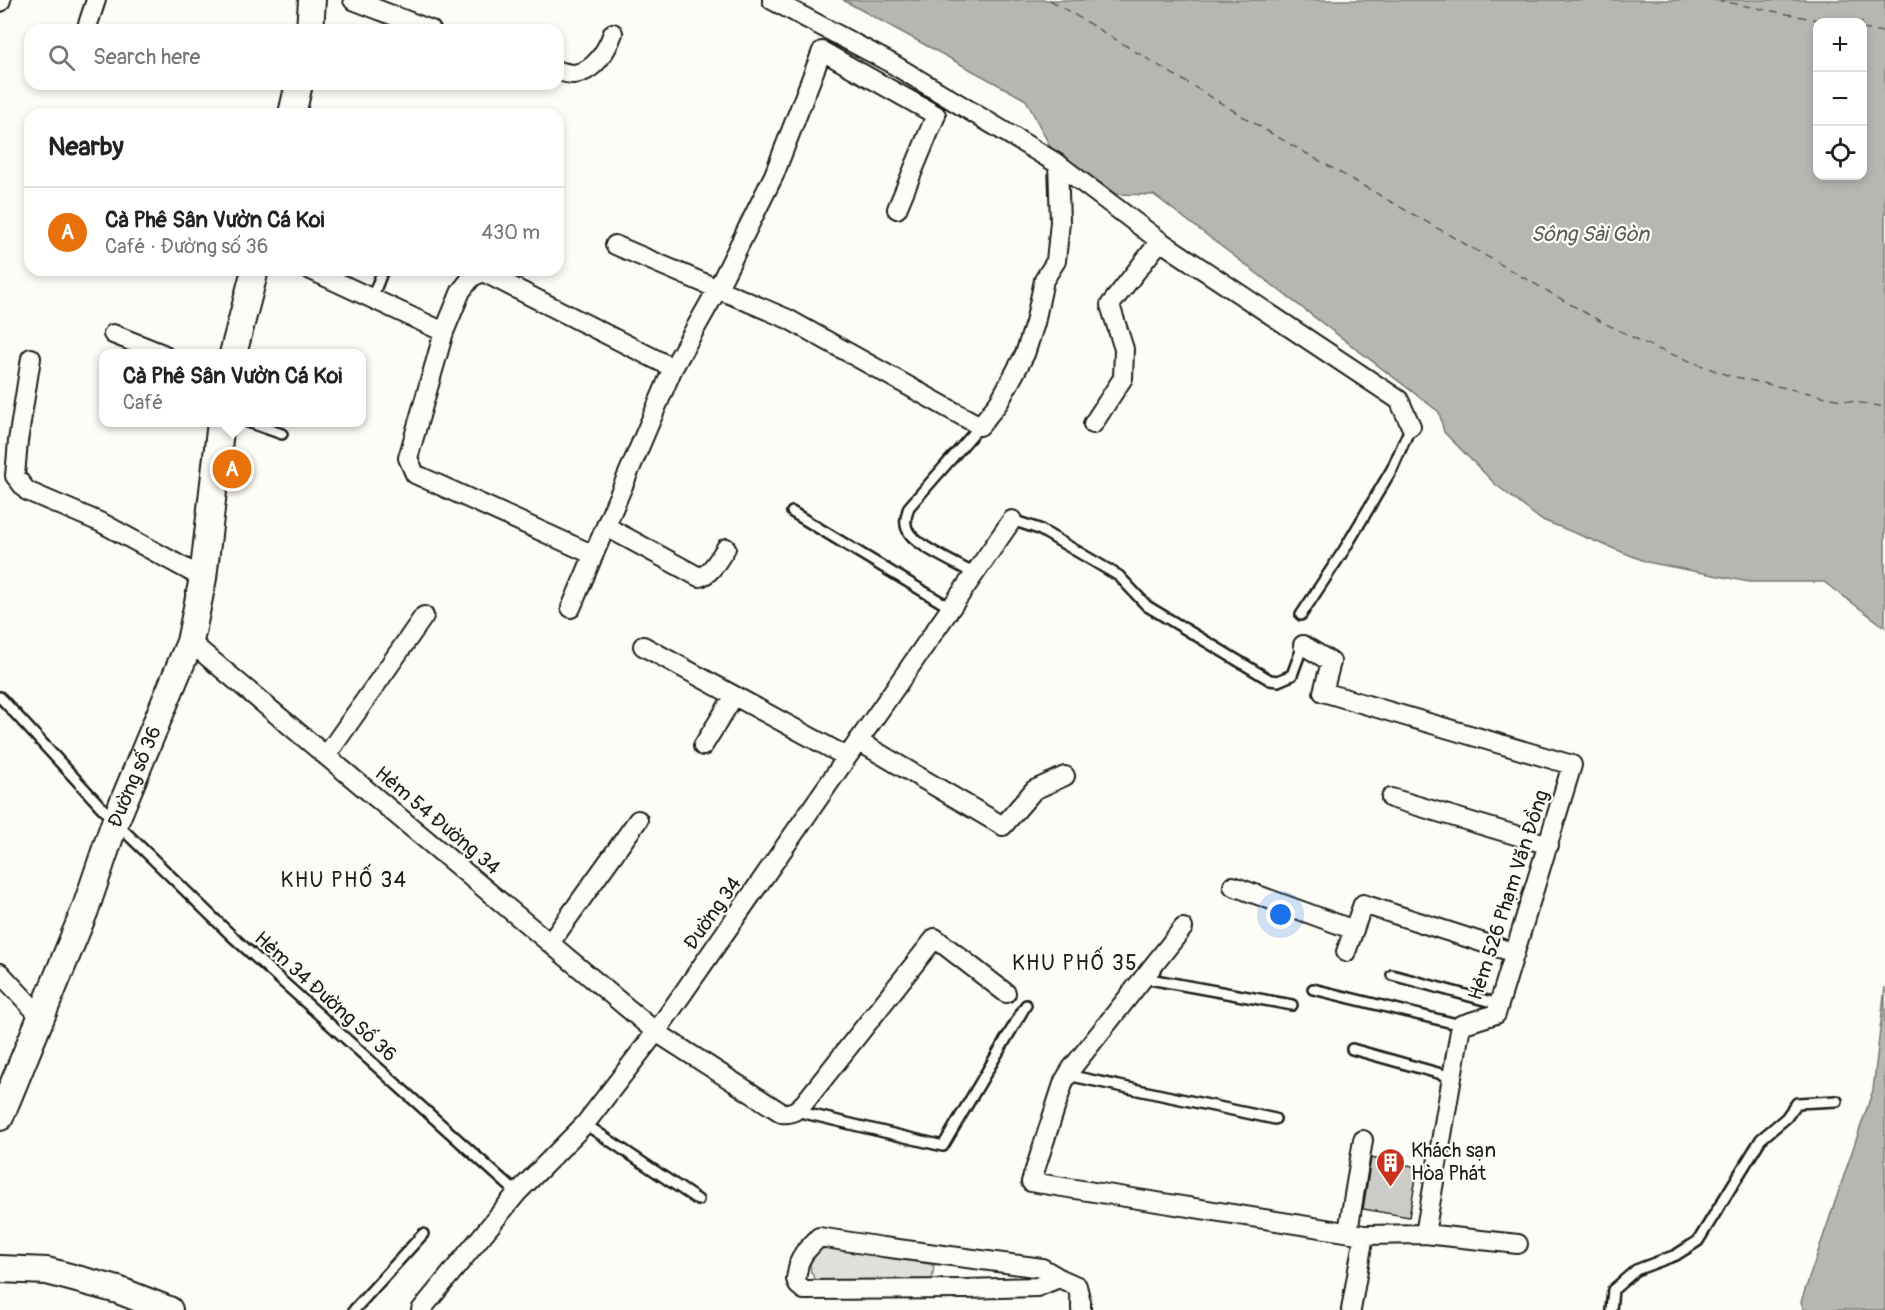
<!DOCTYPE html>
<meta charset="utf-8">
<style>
:root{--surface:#fff;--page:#f6f6f6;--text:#222;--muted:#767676;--line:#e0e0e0;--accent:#c8321e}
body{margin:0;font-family:Pangolin,sans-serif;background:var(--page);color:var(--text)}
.controls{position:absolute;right:18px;top:18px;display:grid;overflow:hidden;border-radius:12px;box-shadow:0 3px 9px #0003}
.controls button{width:54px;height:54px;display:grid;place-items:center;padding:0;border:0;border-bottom:2px solid var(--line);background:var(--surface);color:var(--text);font:30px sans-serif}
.you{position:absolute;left:1281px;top:915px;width:21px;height:21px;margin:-15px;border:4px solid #fff;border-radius:50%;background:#1a73e8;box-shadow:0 0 0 9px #1a73e833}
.badge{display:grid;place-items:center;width:39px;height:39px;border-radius:50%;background:var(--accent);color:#fff;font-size:20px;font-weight:700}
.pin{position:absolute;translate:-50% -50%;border:3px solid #fff;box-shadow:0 2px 6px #0006}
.popup{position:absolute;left:99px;top:349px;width:267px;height:78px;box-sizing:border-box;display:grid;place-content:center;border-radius:12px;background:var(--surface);filter:drop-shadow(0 2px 4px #0005);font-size:20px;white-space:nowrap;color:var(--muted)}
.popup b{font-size:22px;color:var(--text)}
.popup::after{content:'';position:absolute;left:50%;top:100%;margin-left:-12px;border:12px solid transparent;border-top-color:var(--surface)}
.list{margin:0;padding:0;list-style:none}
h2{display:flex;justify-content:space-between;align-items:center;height:78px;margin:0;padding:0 24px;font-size:26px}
h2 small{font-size:20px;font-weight:400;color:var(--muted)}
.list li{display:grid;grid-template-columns:39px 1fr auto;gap:18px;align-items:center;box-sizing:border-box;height:90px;padding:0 24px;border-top:2px solid var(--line)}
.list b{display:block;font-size:22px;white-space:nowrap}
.list p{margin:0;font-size:20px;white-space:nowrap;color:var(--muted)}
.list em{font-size:20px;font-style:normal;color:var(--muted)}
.icon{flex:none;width:33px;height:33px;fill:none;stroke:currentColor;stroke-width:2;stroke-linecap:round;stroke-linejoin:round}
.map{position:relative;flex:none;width:1885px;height:1310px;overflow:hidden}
.search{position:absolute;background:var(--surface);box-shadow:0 3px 9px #0003;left:24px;top:24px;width:540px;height:66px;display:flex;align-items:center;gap:15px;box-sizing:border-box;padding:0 21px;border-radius:18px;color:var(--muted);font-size:22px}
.panel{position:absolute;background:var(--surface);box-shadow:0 3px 9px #0003;left:24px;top:108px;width:540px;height:168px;border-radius:18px}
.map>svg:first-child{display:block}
.green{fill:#e0dfdb;stroke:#7e7e7c;stroke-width:1.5}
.water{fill:#b7b6b2;stroke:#797876;stroke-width:1.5;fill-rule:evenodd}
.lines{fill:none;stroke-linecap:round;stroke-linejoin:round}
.ferry{stroke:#5a5a58;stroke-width:1.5;stroke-dasharray:8 6;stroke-linecap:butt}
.building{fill:#cccbc8;stroke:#1c1c1c;stroke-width:1.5}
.lane-casing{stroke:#1c1c1c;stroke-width:14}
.street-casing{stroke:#1c1c1c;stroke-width:22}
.secondary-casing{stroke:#1c1c1c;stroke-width:30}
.lane{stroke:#fdfcf7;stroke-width:9}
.street{stroke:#fdfcf7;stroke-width:18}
.secondary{stroke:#fdfcf7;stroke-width:26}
.labels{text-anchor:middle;stroke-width:4.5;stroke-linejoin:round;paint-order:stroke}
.street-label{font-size:20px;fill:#1c1c1c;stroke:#fdfcf7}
.poi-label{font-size:20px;fill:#1c1c1c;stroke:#fdfcf7;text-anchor:start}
.water-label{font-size:21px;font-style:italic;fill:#5a5a58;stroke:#fdfcf7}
.neighbourhood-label{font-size:21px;letter-spacing:1.5px;fill:#1c1c1c;stroke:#fdfcf7}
</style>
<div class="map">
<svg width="1885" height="1310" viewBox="0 0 1885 1310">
<rect width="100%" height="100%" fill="#fdfcf7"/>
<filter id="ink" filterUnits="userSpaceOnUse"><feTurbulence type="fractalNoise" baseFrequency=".0167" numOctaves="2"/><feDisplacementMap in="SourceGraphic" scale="12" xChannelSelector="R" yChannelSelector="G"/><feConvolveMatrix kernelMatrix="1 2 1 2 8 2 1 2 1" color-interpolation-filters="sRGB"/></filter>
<g filter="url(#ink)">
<path class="green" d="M828 1248 930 1264 934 1266 932 1281 827 1283 816 1281 811 1272 810 1263 821 1249Z"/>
<path class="water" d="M843 0H1885V627L1824 582H1749L1647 562 1540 519 1495 484 1444 432 1439 412 1154 195 1117 194 1053 152 1026 100ZM1818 22H1862V176H1818Z
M1885 987V1310H1804L1801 1302 1873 1090Z"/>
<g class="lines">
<path class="ferry" d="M1050 0 1269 132 1598 320 1655 348 1727 375 1831 398 1885 407
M1716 0 1828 22
M1862 29 1885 32"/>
</g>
<path class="building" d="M1371 1158 1418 1167 1409 1217 1363 1209Z"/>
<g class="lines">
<defs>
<path id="lane" d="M372 298 383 270
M248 422 282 434
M792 512 951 608
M1012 520 1039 529 1119 576 1147 606 1270 680 1278 681 1292 675 1303 645
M975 574C959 565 919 547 910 534 903 525 906 516 909 507L980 426
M1301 615 1344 550 1392 469 1411 426
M0 697 115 822 233 937 517 1193
M1392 975 1499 1004
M1144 978 1292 1005
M1313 989 1461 1025
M1352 1049 1452 1077
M1067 1075 1275 1119
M796 1111 943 1146 1026 1005
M585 1124 698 1200
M354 1310 423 1234
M1611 1310 1613 1290 1636 1270 1676 1255 1698 1241 1761 1139 1786 1118 1797 1103 1837 1101"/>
<path id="street" d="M353 0 431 30
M772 0 891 63 1058 164 1160 241 1399 400 1411 426
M0 2 1 0
M86 30 96 0
M558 71C563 72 568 74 573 74 594 73 607 50 613 33
M615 245 788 319 980 426 999 402 1025 354 1035 323 1044 280 1056 261 1060 222 1058 164
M311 270 444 332
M113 334 163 354
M31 358 18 441 15 476 27 491 102 523 203 578
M1093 424 1123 378 1124 349 1110 305 1160 241
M607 527 699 577C711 575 719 558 726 548
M585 551 415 474 408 458 444 332 461 291 472 277 483 272 673 368
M571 608 673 368 718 288 774 175 822 51 936 115 897 209
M190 642 656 1032 782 1113C793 1114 797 1110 805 1102L935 938 1006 993
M1303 645 1331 662 1323 692 1572 765 1496 1014 1461 1025 1425 1234 1364 1235 1351 1310
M643 646 847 757
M858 741 1003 826 1034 790 1065 776
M703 746 734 696
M326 756 424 616
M1391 798 1549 845
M1233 886 1354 930
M1183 928 1072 1068 1064 1081 1031 1182 1364 1235
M550 943 638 820
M1346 952 1363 904 1515 953
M0 973 41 1017
M1348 1232 1363 1140
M1425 1234 1518 1244
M1059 1278 1037 1287 966 1289 804 1290 798 1285 796 1279 799 1263 804 1253 819 1237 883 1247 1042 1268 1059 1278 1077 1286 1081 1302V1310
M421 1310 517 1193 585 1124 656 1032 1012 520"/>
<g id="secondary">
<path d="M310 30 312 0"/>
<path d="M292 114 299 84"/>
<path d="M233 354 255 270"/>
<path id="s1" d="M0 1117 85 910 115 822 190 642 203 578 221 422"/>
<path d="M0 1269 47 1271 118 1290 169 1310"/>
</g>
</defs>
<use href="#lane" class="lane-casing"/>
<use href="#street" class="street-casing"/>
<use href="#secondary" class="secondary-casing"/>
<use href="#lane" class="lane"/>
<use href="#street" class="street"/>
<use href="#secondary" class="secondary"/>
</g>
</g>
<defs>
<symbol id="building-pin" viewBox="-11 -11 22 30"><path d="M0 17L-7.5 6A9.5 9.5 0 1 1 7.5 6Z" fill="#c8321e" stroke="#fdfcf7"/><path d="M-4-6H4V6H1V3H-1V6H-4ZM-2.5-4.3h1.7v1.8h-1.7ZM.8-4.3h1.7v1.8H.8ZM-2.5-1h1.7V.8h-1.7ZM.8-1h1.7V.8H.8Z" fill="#fff"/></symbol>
</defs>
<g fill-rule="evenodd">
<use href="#building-pin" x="1374" y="1146" width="33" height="45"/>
</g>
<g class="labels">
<g class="street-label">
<text dy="7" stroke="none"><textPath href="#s1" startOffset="366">Đường số 36</textPath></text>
<text transform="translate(438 820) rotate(40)" y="7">Hẻm 54 Đường 34</text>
<text transform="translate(1508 895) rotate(-72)" y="7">Hẻm 526 Phạm Văn Đồng</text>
<text transform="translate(712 913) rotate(-55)" y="7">Đường 34</text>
<text transform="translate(326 996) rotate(42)" y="7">Hẻm 34 Đường Số 36</text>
</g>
<g class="poi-label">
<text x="1411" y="1157">Khách sạn<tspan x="1411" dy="23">Hòa Phát</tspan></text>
</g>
<g class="water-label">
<text x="1590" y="241">Sông Sài Gòn</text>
</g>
<g class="neighbourhood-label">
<text x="344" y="887">KHU PHỐ 34</text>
<text x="1075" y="970">KHU PHỐ 35</text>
</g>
</g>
</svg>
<div class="controls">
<button>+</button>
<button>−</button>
<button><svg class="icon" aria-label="locate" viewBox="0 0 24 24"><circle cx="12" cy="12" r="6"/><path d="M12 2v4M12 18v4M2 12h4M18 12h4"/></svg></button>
</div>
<div class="you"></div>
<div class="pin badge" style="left:232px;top:469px;background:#e8710a">A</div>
<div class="popup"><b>Cà Phê Sân Vườn Cá Koi</b>Café</div>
<div class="search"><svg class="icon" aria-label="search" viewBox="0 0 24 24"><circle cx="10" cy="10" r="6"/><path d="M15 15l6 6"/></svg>Search here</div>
<section class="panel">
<h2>Nearby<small></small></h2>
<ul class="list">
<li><span class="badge" style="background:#e8710a">A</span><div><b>Cà Phê Sân Vườn Cá Koi</b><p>Café · Đường số 36</p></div><em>430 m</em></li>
</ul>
</section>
</div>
